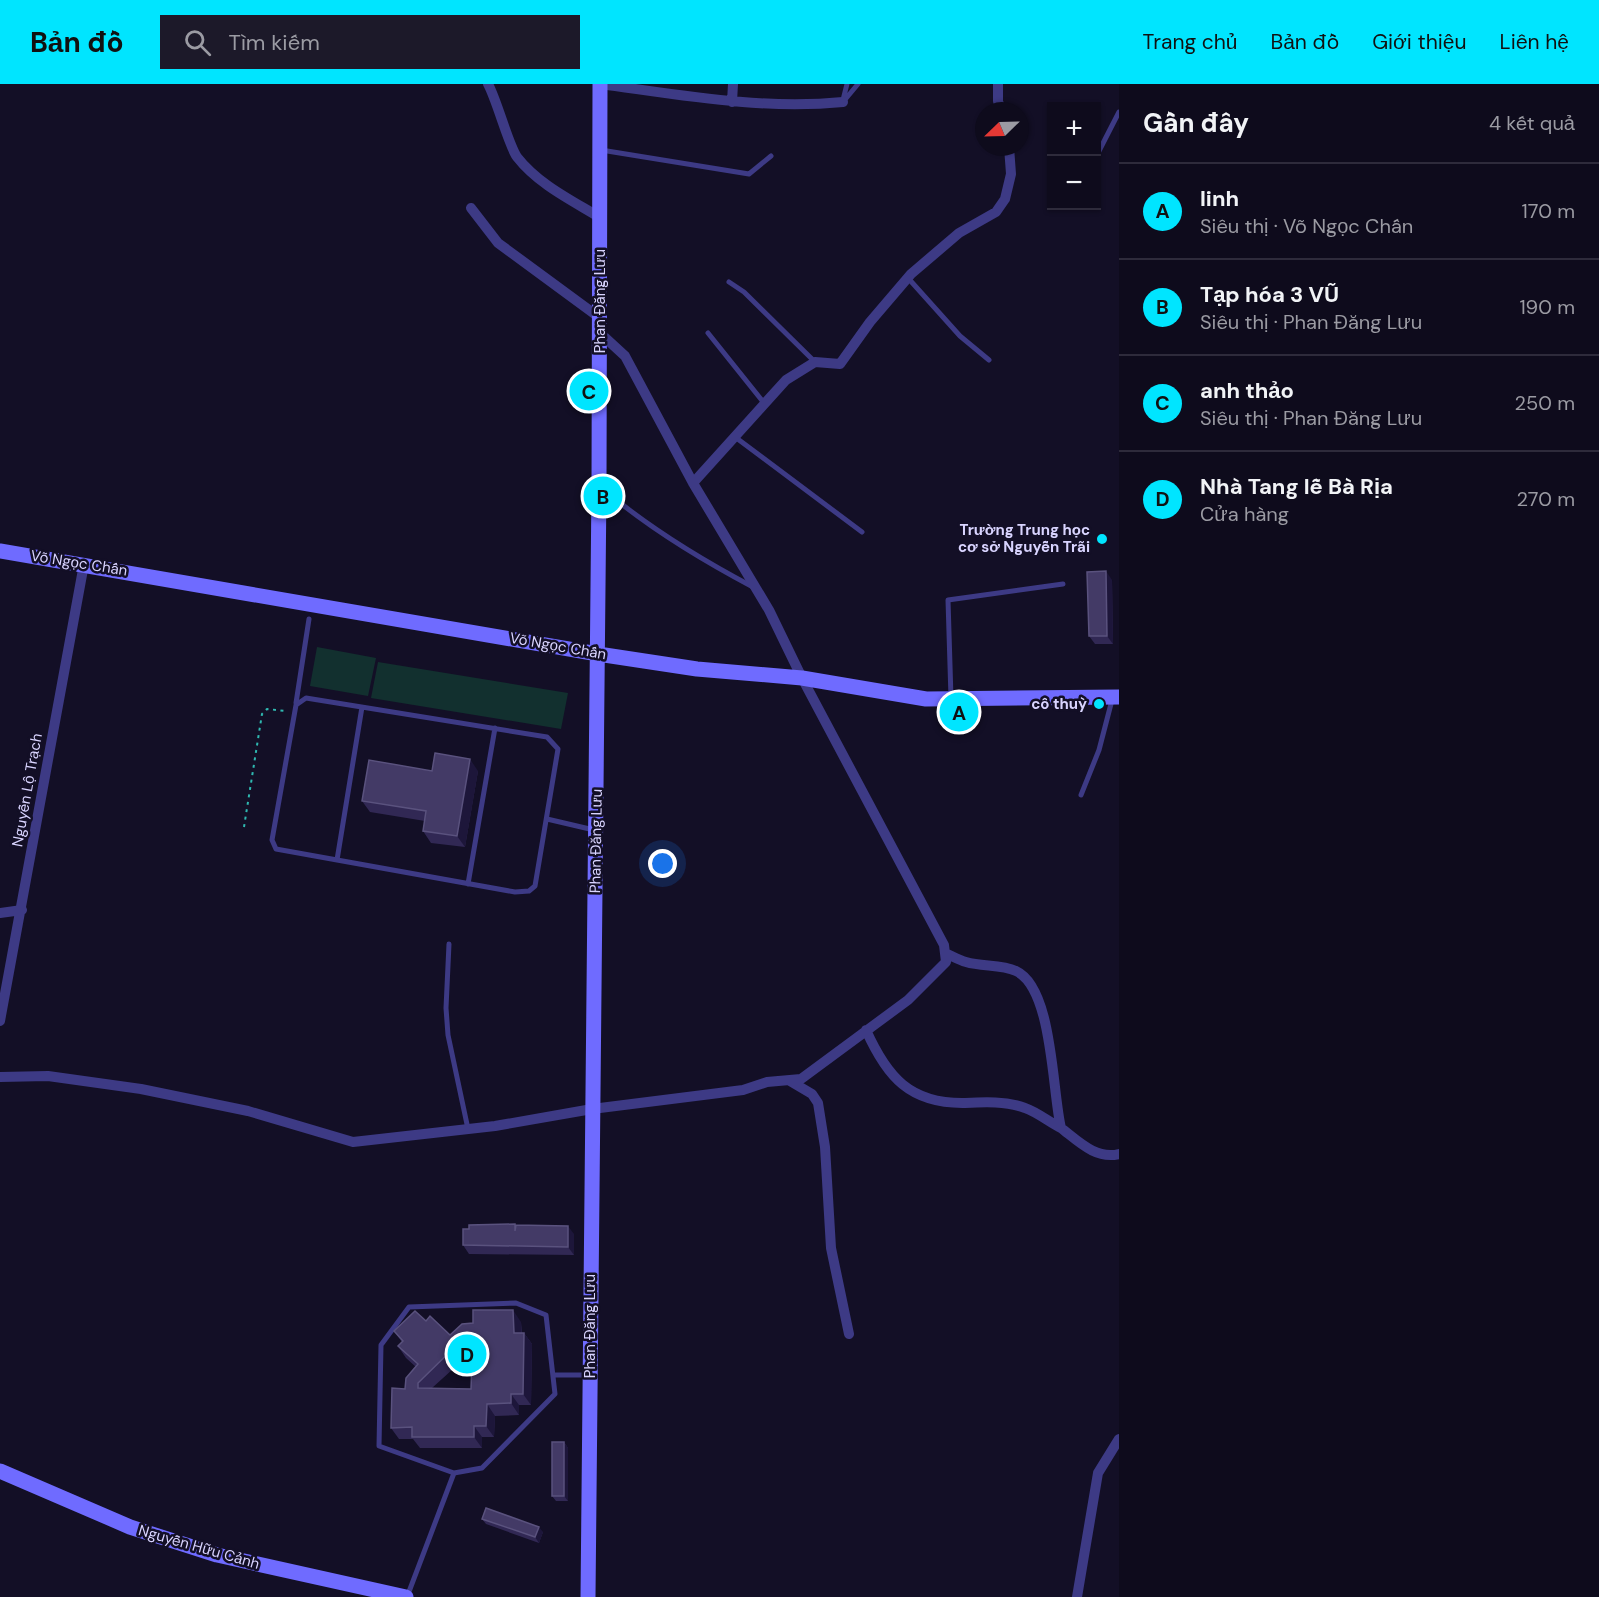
<!DOCTYPE html>
<html lang="vi">
<meta charset="utf-8">
<style>
:root{--surface:#0e0b1c;--page:#1c1929;--text:#f1f3f6;--muted:#9b9ba3;--line:#2e2b3b;--accent:#00e5ff}
body{margin:0;font-family:"DM Sans",sans-serif;background:var(--page);color:var(--text)}
.controls{position:absolute;right:18px;top:18px;display:grid;overflow:hidden;border-radius:0px;box-shadow:0 2px 4px #0004}
.controls button{width:54px;height:54px;display:grid;place-items:center;padding:0;border:0;border-bottom:2px solid var(--line);background:var(--surface);color:var(--text);font:30px sans-serif}
.compass{position:absolute;left:975px;top:18px;width:54px;height:54px;border-radius:50%;background:var(--surface);box-shadow:0 2px 4px #0004;rotate:247deg}
.you{position:absolute;left:663px;top:780px;width:21px;height:21px;margin:-15px;border:4px solid #fff;border-radius:50%;background:#1a73e8;box-shadow:0 0 0 9px #1a73e833}
.badge{display:grid;place-items:center;width:39px;height:39px;border-radius:50%;background:var(--accent);color:#111;font-size:20px;font-weight:700}
.pin{position:absolute;translate:-50% -50%;border:3px solid #fff;box-shadow:0 2px 6px #0006}
.list{margin:0;padding:0;list-style:none}
h2{display:flex;justify-content:space-between;align-items:center;height:78px;margin:0;padding:0 24px;font-size:26px}
h2 small{font-size:20px;font-weight:400;color:var(--muted)}
.list li{display:grid;grid-template-columns:39px 1fr auto;gap:18px;align-items:center;box-sizing:border-box;height:96px;padding:0 24px;border-top:2px solid var(--line)}
.list b{display:block;font-size:22px;white-space:nowrap}
.list p{margin:0;font-size:20px;white-space:nowrap;color:var(--muted)}
.list em{font-size:20px;font-style:normal;color:var(--muted)}
.icon{flex:none;width:33px;height:33px;fill:none;stroke:currentColor;stroke-width:2;stroke-linecap:round;stroke-linejoin:round}
.map{position:relative;flex:none;width:1119px;height:1513px;overflow:hidden}
header{display:flex;align-items:center;gap:36px;box-sizing:border-box;height:84px;padding:0 30px;background:var(--accent);color:#111}
header strong{font-size:28px}
nav{display:flex;gap:33px;margin-inline-start:auto;font-size:21px}
.search{width:420px;height:54px;background:var(--page);display:flex;align-items:center;gap:15px;box-sizing:border-box;padding:0 21px;border-radius:0px;color:var(--muted);font-size:22px}
main{display:flex}
aside{flex:1;background:var(--surface)}
.map>svg:first-child{display:block}
.green{fill:#12302f}
.lines{fill:none;stroke-linecap:round;stroke-linejoin:round}
.path{stroke:#2fb8b0;stroke-width:2;stroke-dasharray:3 4.5;stroke-linecap:butt}
.lane{stroke:#3d3a85;stroke-width:5}
.street{stroke:#3d3a85;stroke-width:10}
.secondary{stroke:#6f6bff;stroke-width:15}
.wall{fill:#312854;fill-rule:evenodd}
.shaded-wall{fill:#1d163a}
.building{fill:#433a66;stroke:#5a527e;stroke-width:1.5;fill-rule:evenodd}
.poi-dot{fill:#00e5ff;stroke:#130f26;stroke-width:2}
.labels{text-anchor:middle;stroke-width:5;stroke-linejoin:round;paint-order:stroke}
.street-label{font-size:15px;fill:#d9d4ff;stroke:#130f26}
.poi-label{font-size:15px;font-weight:bold;fill:#d9d4ff;stroke:#130f26;text-anchor:end}
</style>
<header>
<strong>Bản đồ</strong>
<div class="search"><svg class="icon" aria-label="search" viewBox="0 0 24 24"><circle cx="10" cy="10" r="6"/><path d="M15 15l6 6"/></svg>Tìm kiếm</div>
<nav><a>Trang chủ</a><a>Bản đồ</a><a>Giới thiệu</a><a>Liên hệ</a></nav>
</header>
<main>
<div class="map">
<svg width="1119" height="1513" viewBox="0 0 1119 1513">
<rect width="100%" height="100%" fill="#130f26"/>
<path class="green" d="M317 563 376 574 368 612 310 602Z
M378 578 568 609 561 645 371 614Z"/>
<g class="lines">
<path class="path" d="M244 743 262 630 267 625 286 627"/>
<path class="lane" d="M843 16 847 0
M843 18 858 0
M601 66 749 90 771 72
M1099 67 1119 28
M908 194 960 252 989 276
M729 198 744 208 815 278
M708 249 764 319
M735 353 862 448
M603 405C649 444 700 475 753 503
M306 614 547 653 558 665 535 802 529 807 515 808 276 765 272 756 296 621Z
M951 614 948 516 1063 500
M296 619 309 535
M1081 711 1099 666 1112 616
M547 735 594 746
M337 776 362 623
M468 800 495 644
M449 860 446 924 448 951 468 1045
M516 1219 546 1231 555 1310 482 1384 454 1389 379 1362 381 1261 409 1223Z
M553 1291H588
M407 1513 454 1389"/>
<path class="street" d="M488 0C498 19 508 60 517 73 538 100 571 116 599 133
M600 0C681 11 761 26 843 18
M998 0V17L1001 27
M732 18 733 0
M471 124 498 159 600 234
M693 399 786 296 815 278 840 280 870 238 911 190 959 149 996 128 1005 115 1011 90 1009 63
M0 829 22 826
M945 869C952 872 959 876 966 878 982 883 1001 880 1016 887 1053 904 1052 1007 1061 1044 1078 1057 1096 1076 1119 1070
M0 937 84 480
M866 946C887 993 910 1020 965 1019 984 1018 1007 1017 1025 1024 1037 1028 1049 1038 1061 1044
M0 993 48 992 141 1005 248 1027 353 1058 495 1042 592 1025 743 1006 767 998 801 995 908 916 946 878 944 861 802 594 769 526 693 399 625 272 600 249
M790 997 812 1010 818 1019 825 1063 831 1164 849 1250
M1077 1513 1098 1389 1119 1355"/>
<path class="secondary" d="M0 467 598 570 697 585 802 594 926 615 1119 613
M0 1387 130 1443 217 1471 406 1513
M588 1513 599 402 600 0"/>
</g>
<path class="wall" d="M1112 496 1113 560H1095L1089 552Z
M432 687H478L465 763 431 759 423 747 425 737 370 728 362 717Z
M515 1140 516 1142 574 1150V1171L469 1170 463 1161Z
M426 1237 450 1251 521 1238 522 1249H524L532 1260 531 1321H519V1331L495 1332 494 1353H482V1364H420L413 1355H399L391 1344 405 1305 416 1283 406 1274 398 1262 402 1258 394 1247ZM473 1265 471 1305 432 1304 453 1285Z
M564 1358 568 1364V1417H556L552 1412Z
M482 1435 543 1448 539 1459 486 1440Z"/>
<path class="shaded-wall" d="M1106 487 1112 496 1113 560 1107 552Z
M470 675 478 687 465 763 457 752Z
M568 1142 574 1150V1171L568 1163Z
M513 1226 521 1238 522 1261 514 1249Z
M524 1249 532 1260 531 1321 523 1310Z
M511 1310 519 1321V1331L511 1319Z
M487 1320 495 1332 494 1353 486 1342Z
M474 1342 482 1353V1364L474 1353Z
M564 1358 568 1364V1417L564 1412Z
M539 1443 543 1448 539 1459 535 1453Z"/>
<path class="building" d="M1106 487 1107 552H1089L1087 488Z
M435 669 470 675 457 752 423 747 426 727 362 717 369 676 432 687Z
M515 1140V1147L516 1141 568 1142V1163L463 1161V1145H469V1141Z
M473 1226H513L514 1249H524L523 1310H511V1319L487 1320 486 1342H474V1353H412V1343L391 1344 392 1304 405 1305 406 1294 418 1280 398 1262 403 1257 394 1247 415 1227 426 1237 430 1232 450 1251 462 1240 473 1239ZM467 1251 473 1252 471 1305 418 1304V1299Z
M552 1358H564V1412H552Z
M486 1424 539 1443 535 1453 482 1435Z"/>
<g class="poi-dot">
<circle cx="1102" cy="455" r="6"/>
<circle cx="1099" cy="620" r="6"/>
</g>
<g class="labels">
<g class="street-label">
<text transform="translate(600 217) rotate(-90)" y="5">Phan Đăng Lưu</text>
<text transform="translate(79 479) rotate(9)" y="5">Võ Ngọc Chấn</text>
<text transform="translate(558 562) rotate(10)" y="5">Võ Ngọc Chấn</text>
<text transform="translate(27 706) rotate(-80)" y="5">Nguyễn Lộ Trạch</text>
<text transform="translate(596 757) rotate(-89)" y="5">Phan Đăng Lưu</text>
<text transform="translate(590 1242) rotate(-90)" y="5">Phan Đăng Lưu</text>
<text transform="translate(199 1463) rotate(16)" y="5">Nguyễn Hữu Cảnh</text>
</g>
<g class="poi-label">
<text x="1090" y="451">Trường Trung học<tspan x="1090" dy="17">cơ sở Nguyễn Trãi</tspan></text>
<text x="1087" y="625">cô thuỳ</text>
</g>
</g>
</svg>
<div class="controls">
<button>+</button>
<button>−</button>
</div>
<svg class="compass" viewBox="-18 -18 36 36"><path d="M0-13l5 13h-10z" fill="#e53935"/><path d="M0 13l5-13h-10z" fill="#9b9ba3"/></svg>
<div class="you"></div>
<div class="pin badge" style="left:959px;top:628px">A</div>
<div class="pin badge" style="left:603px;top:412px">B</div>
<div class="pin badge" style="left:589px;top:307px">C</div>
<div class="pin badge" style="left:467px;top:1270px">D</div>
</div>
<aside>
<h2>Gần đây<small>4 kết quả</small></h2>
<ul class="list">
<li><span class="badge">A</span><div><b>linh</b><p>Siêu thị · Võ Ngọc Chấn</p></div><em>170 m</em></li>
<li><span class="badge">B</span><div><b>Tạp hóa 3 VŨ</b><p>Siêu thị · Phan Đăng Lưu</p></div><em>190 m</em></li>
<li><span class="badge">C</span><div><b>anh thảo</b><p>Siêu thị · Phan Đăng Lưu</p></div><em>250 m</em></li>
<li><span class="badge">D</span><div><b>Nhà Tang lễ Bà Rịa</b><p>Cửa hàng</p></div><em>270 m</em></li>
</ul>
</aside>
</main>
